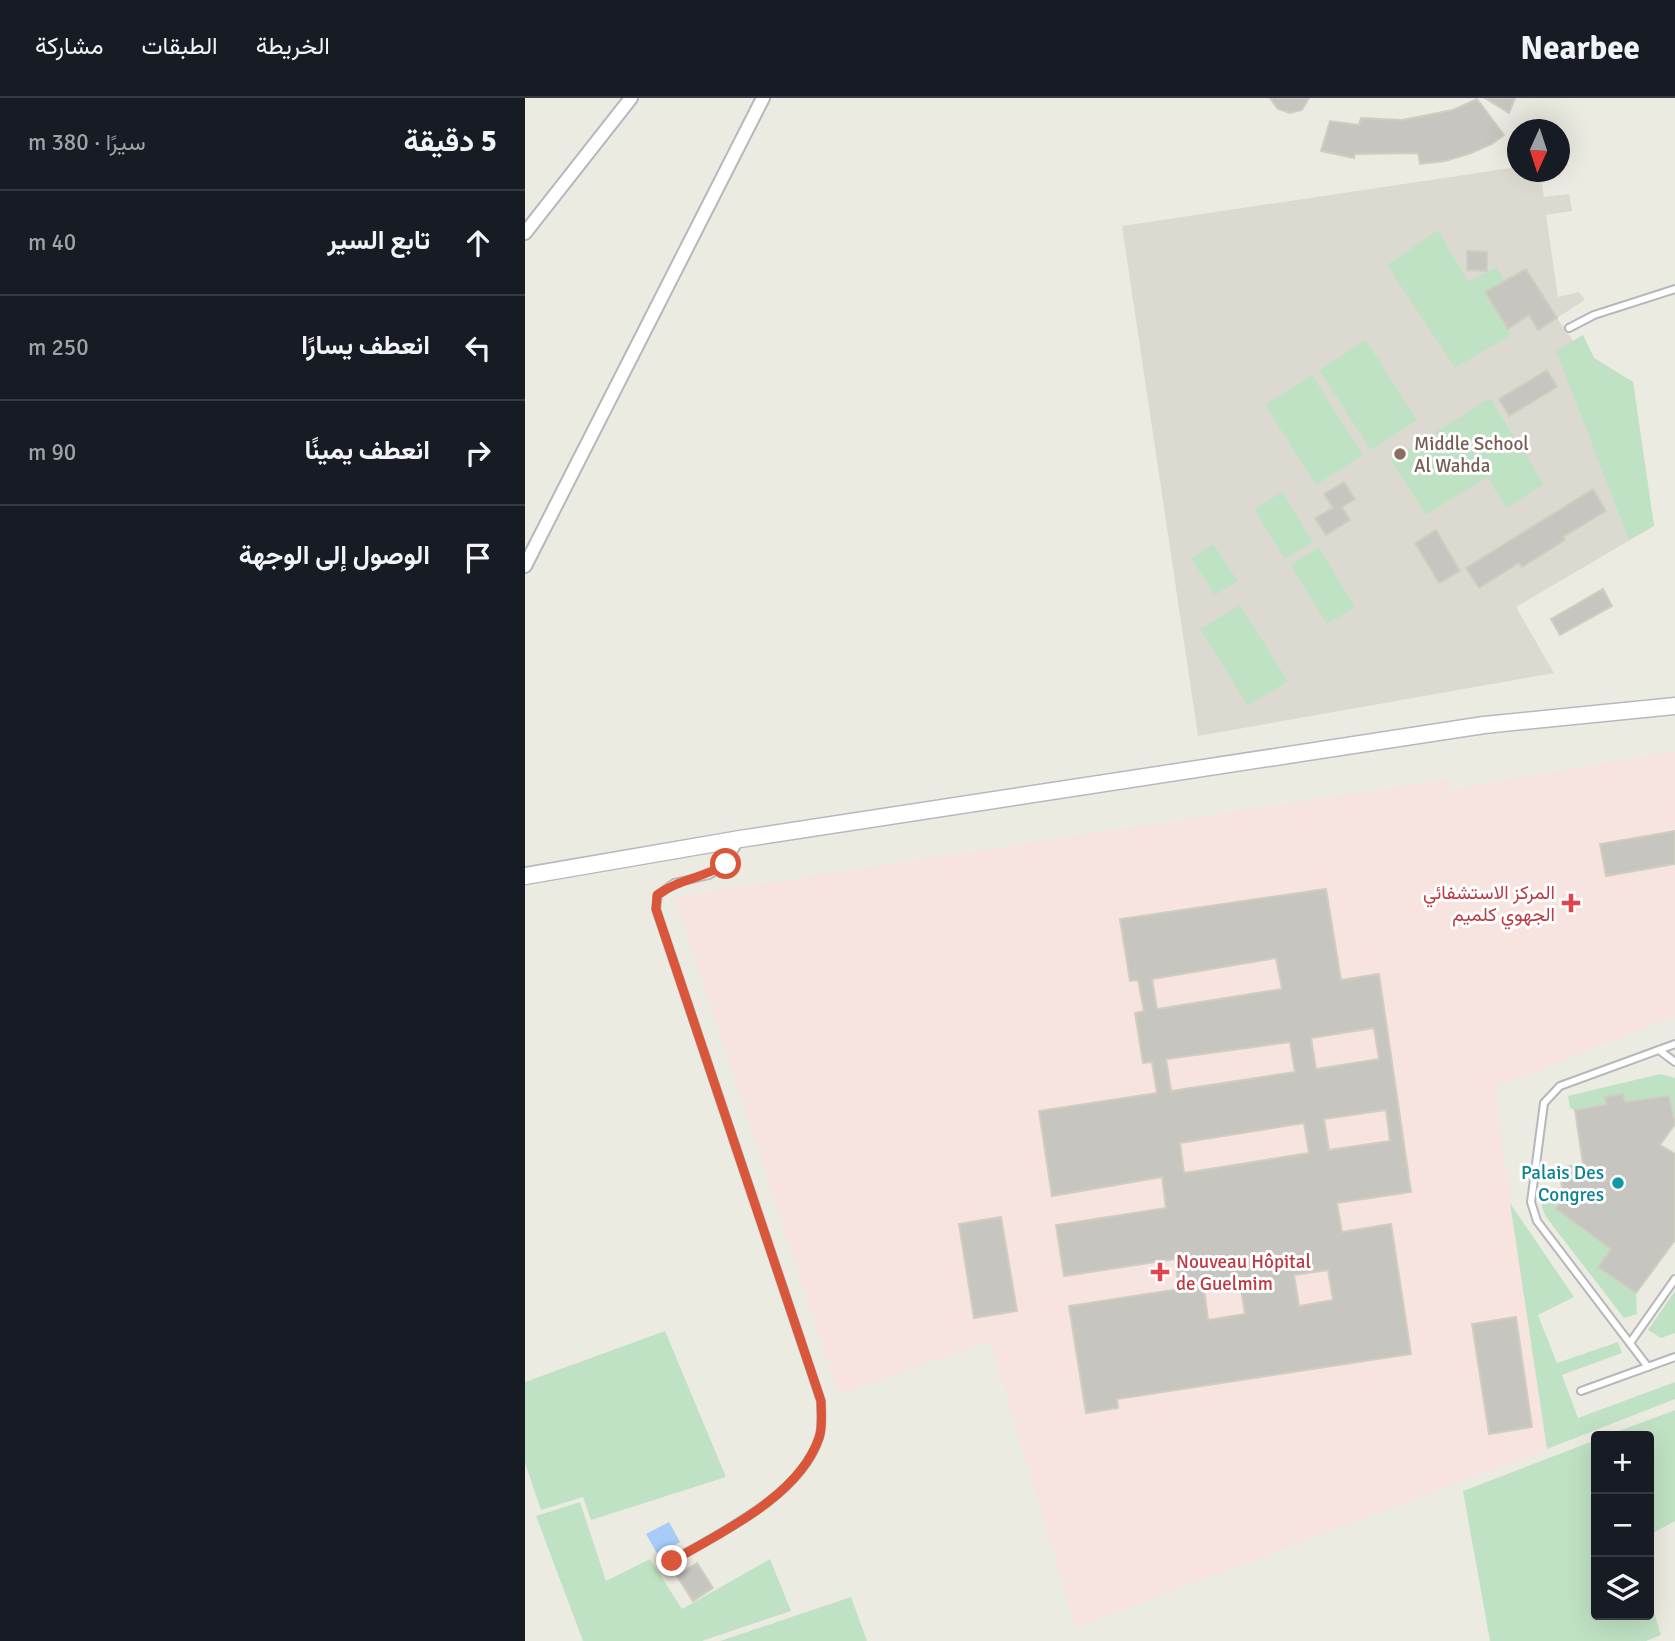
<!DOCTYPE html>
<html lang="ar">
<meta charset="utf-8">
<style>
:root{--surface:#171b24;--page:#242831;--text:#f1f3f6;--muted:#9ea1a6;--line:#363941}
body{margin:0;font-family:Signika,Vazirmatn,sans-serif;background:var(--page);color:var(--text);direction:rtl}
.controls{position:absolute;right:21px;bottom:21px;display:grid;overflow:hidden;border-radius:7px;box-shadow:0 7px 28px #0002}
.controls button{width:63px;height:63px;display:grid;place-items:center;padding:0;border:0;border-bottom:2px solid var(--line);background:var(--surface);color:var(--text);font:35px sans-serif}
.compass{position:absolute;left:982px;top:21px;width:63px;height:63px;border-radius:50%;background:var(--surface);box-shadow:0 7px 28px #0002;rotate:183deg}
.stop{position:absolute;width:21px;height:21px;margin:-16px;border:5px solid #da563b;border-radius:50%;background:#fff}
.stop.end{background:#da563b;border-color:#fff;box-shadow:0 2px 7px #0008}
.list{margin:0;padding:0;list-style:none}
h2{display:flex;justify-content:space-between;align-items:center;height:91px;margin:0;padding:0 28px;font-size:30px}
h2 small{font-size:23px;font-weight:400;color:var(--muted)}
.list li{display:grid;grid-template-columns:46px 1fr auto;gap:21px;align-items:center;box-sizing:border-box;height:105px;padding:0 28px;border-top:2px solid var(--line)}
.list b{display:block;font-size:26px;white-space:nowrap}
.list em{font-size:23px;font-style:normal;color:var(--muted)}
.icon{flex:none;width:38px;height:38px;fill:none;stroke:currentColor;stroke-width:2;stroke-linecap:round;stroke-linejoin:round}
.map{position:relative;flex:none;width:1150px;height:1543px;overflow:hidden;direction:ltr}
header{display:flex;align-items:center;gap:42px;box-sizing:border-box;height:98px;padding:0 35px;background:var(--surface);border-bottom:2px solid var(--line)}
header strong{font-size:33px}
nav{display:flex;gap:38px;margin-inline-start:auto;font-size:24px}
main{display:flex}
aside{flex:1;background:var(--surface)}
.map>svg:first-child{display:block}
.education{fill:#dcdad0}
.medical{fill:#f8e4df}
.green{fill:#c0e2c4}
.water{fill:#a7ccf7}
.building{fill:#c7c5c0;stroke:#d0cdc1;stroke-width:2;fill-rule:evenodd}
.lines{fill:none;stroke-linecap:round;stroke-linejoin:round}
.lane-casing{stroke:#b5b7bb;stroke-width:10}
.street-casing{stroke:#b5b7bb;stroke-width:16}
.secondary-casing{stroke:#b6b8bd;stroke-width:19}
.lane{stroke:#fff;stroke-width:6}
.street{stroke:#fff;stroke-width:12}
.secondary{stroke:#fff;stroke-width:16}
.route{stroke:#da563b;stroke-width:9}
.education-dot{fill:#8d6e63;stroke:#fff;stroke-width:2.5}
.health-dot{fill:#e0444e;stroke:#fff;stroke-width:2.5}
.culture-dot{fill:#0f9aa8;stroke:#fff;stroke-width:2.5}
.labels{text-anchor:middle;stroke-width:6;stroke-linejoin:round;paint-order:stroke}
.education-label{font-size:19px;fill:#785e54;stroke:#fff;text-anchor:start}
.health-label{font-size:19px;fill:#be3a42;stroke:#fff;text-anchor:end}
.culture-label{font-size:19px;fill:#0d838f;stroke:#fff;text-anchor:end}
</style>
<header>
<strong>Nearbee</strong>
<nav><a>الخريطة</a><a>الطبقات</a><a>مشاركة</a></nav>
</header>
<main>
<div class="map">
<svg width="1150" height="1543" viewBox="0 0 1150 1543">
<rect width="100%" height="100%" fill="#ecebe2"/>
<path class="education" d="M992 69V74H1015L1019 99 1044 96 1047 113 1021 117 1033 199 1054 194 1060 202 1032 220 1048 243 1058 237 1069 260 1108 284 1129 428 991 509 1029 575 673 638 597 128Z"/>
<path class="medical" d="M1150 653V918L969 990 1022 1351 551 1529 465 1243 314 1296 150 799 923 681 925 692Z"/>
<path class="green" d="M913 132 943 183 972 169 980 183 960 194 986 237 930 270 862 167Z
M1058 237 1069 260 1108 284 1129 428 1104 442 1031 253Z
M841 242 892 322 846 352 794 272Z
M787 277 838 357 791 387 740 307Z
M965 300 1019 386 981 410 962 379 901 417 866 362Z
M757 394 788 444 760 461 729 411Z
M688 446 713 483 690 497 666 460Z
M794 449 830 509 802 526 765 467Z
M715 507 763 583 723 608 675 531Z
M1135 976 1150 980V1026L1144 998 1100 1004 1098 996 1080 999 1081 1007 1050 1012 1045 1010 1043 998Z
M1028 1101 1034 1106 1031 1111 1086 1151 1074 1169 1111 1195 1112 1216 1099 1220 1021 1119 1017 1109V1102Z
M985 1105 1049 1199 1013 1217 1032 1265 1093 1244 1097 1255 1037 1277 1053 1320 1150 1284V1301L1022 1351Z
M1150 1193V1235L1136 1240 1123 1232Z
M140 1233 201 1379 66 1422 58 1399 16 1412 0 1365V1284Z
M1150 1312V1423L1124 1437V1338H1081Z
M1071 1342V1517H1124V1498L1136 1537 1121 1543H965L938 1393Z
M55 1404 81 1483 125 1461 157 1511 245 1461 266 1513 177 1543H58L11 1418Z
M326 1499 342 1543H195Z"/>
<path class="water" d="M144 1424 155 1444 133 1457 121 1436Z"/>
<path class="building" d="M745 0H784L777 12 765 15 753 11Z
M960 0H990L984 15Z
M952 1 979 37 967 46 946 55 920 63 895 66 893 55 830 56 829 60 796 53 805 23 834 27 836 20 877 22 928 12Z
M942 153 962 154V173L942 172Z
M1001 171 1032 220 1013 232 1004 217 983 231 960 194Z
M1022 272 1032 289 984 318 974 301Z
M819 384 830 401 817 409 825 422 801 437 790 420 808 410 799 396Z
M1068 391 1081 413 1038 439 1040 442 997 469 994 465 954 490 941 470Z
M911 432 935 473 914 485 890 445Z
M1078 491 1087 508 1035 537 1026 521Z
M1150 733V766L1081 778 1075 746Z
M801 791 816 882 854 876 886 1094 812 1105 817 1134 866 1126 886 1256 592 1301 593 1310 561 1315 544 1208 654 1191 650 1161 539 1178 531 1127 641 1110 637 1079 527 1098 514 1013 632 995 627 964 618 965 610 915 619 913 613 882 605 883 595 821ZM751 860 757 891 632 911 627 881ZM849 930 854 961 791 971 786 940ZM765 944 770 974 646 993 641 961ZM861 1012 865 1043 804 1052 799 1021ZM779 1025 784 1055 659 1075 655 1045ZM803 1172 808 1202 774 1208 769 1177ZM715 1185 720 1216 683 1222 679 1191Z
M1098 996 1100 1004 1144 998 1150 1026 1135 1047 1150 1056V1142L1111 1195 1073 1169 1086 1151 1031 1111 1038 1100 1035 1070 1058 1066 1050 1012 1081 1007 1080 999Z
M476 1119 492 1213 449 1220 434 1126Z
M991 1219 1007 1329 964 1336 947 1226Z
M172 1465 188 1490 168 1503 152 1478Z"/>
<g class="lines">
<defs>
<path id="lane" d="M1044 230 1069 217 1150 191
M1134 952 1150 964
M1105 1245 1150 1181
M1123 1269 1012 1123 1006 1104 1019 1005 1035 988 1150 946
M1056 1293 1150 1259
M147 1463C196 1434 275 1398 294 1340 298 1329 296 1314 296 1303L131 811 133 797 149 785 184 777 201 767 214 744"/>
<path id="street" d="M0 135 106 0
M0 468 238 0"/>
<path id="secondary" d="M0 778 215 741 959 627 1150 608"/>
</defs>
<use href="#lane" class="lane-casing"/>
<use href="#street" class="street-casing"/>
<use href="#secondary" class="secondary-casing"/>
<use href="#lane" class="lane"/>
<use href="#street" class="street"/>
<use href="#secondary" class="secondary"/>
</g>
<g class="lines">
<path class="route" d="M147 1463C197 1434 274 1398 294 1340 298 1329 296 1314 296 1303L131 811 132 797C156 780 176 781 201 766"/>
</g>
<circle class="education-dot" cx="875" cy="356" r="7"/>
<g class="health-dot">
<path d="M1042.5 794.5h7v7h7v7h-7v7h-7v-7h-7v-7h7z"/>
<path d="M631.5 1163.5h7v7h7v7h-7v7h-7v-7h-7v-7h7z"/>
</g>
<circle class="culture-dot" cx="1093" cy="1085" r="7"/>
<g class="labels">
<g class="education-label">
<text x="889" y="352">Middle School<tspan x="889" dy="22">Al Wahda</tspan></text>
</g>
<g class="health-label">
<text x="1030" y="801">المركز الاستشفائي<tspan x="1030" dy="22">الجهوي كلميم</tspan></text>
<text x="651" y="1170" text-anchor="start">Nouveau Hôpital<tspan x="651" dy="22">de Guelmim</tspan></text>
</g>
<g class="culture-label">
<text x="1079" y="1081">Palais Des<tspan x="1079" dy="22">Congres</tspan></text>
</g>
</g>
</svg>
<div class="controls">
<button>+</button>
<button>−</button>
<button><svg class="icon" aria-label="layers" viewBox="0 0 24 24"><path d="M12 4l9 5-9 5-9-5zM3 14l9 5 9-5"/></svg></button>
</div>
<svg class="compass" viewBox="-18 -18 36 36"><path d="M0-13l5 13h-10z" fill="#e53935"/><path d="M0 13l5-13h-10z" fill="#9ea1a6"/></svg>
<div class="stop" style="left:201px;top:766px"></div>
<div class="stop end" style="left:147px;top:1463px"></div>
</div>
<aside>
<h2>5 دقيقة<small>سيرًا · 380 m</small></h2>
<ul class="list">
<li><svg class="icon" aria-label="ahead" viewBox="0 0 24 24"><path d="M12 20V5M6 11l6-6 6 6"/></svg><div><b>تابع السير</b></div><em>40 m</em></li>
<li><svg class="icon" aria-label="left" viewBox="0 0 24 24"><path d="M17 20v-9H6M10 6l-5 5 5 5"/></svg><div><b>انعطف يسارًا</b></div><em>250 m</em></li>
<li><svg class="icon" aria-label="right" viewBox="0 0 24 24"><path d="M7 20v-9h11M14 6l5 5-5 5"/></svg><div><b>انعطف يمينًا</b></div><em>90 m</em></li>
<li><svg class="icon" aria-label="arrive" viewBox="0 0 24 24"><path d="M6 21V4h12l-3 4 3 4H6"/></svg><div><b>الوصول إلى الوجهة</b></div></li>
</ul>
</aside>
</main>
